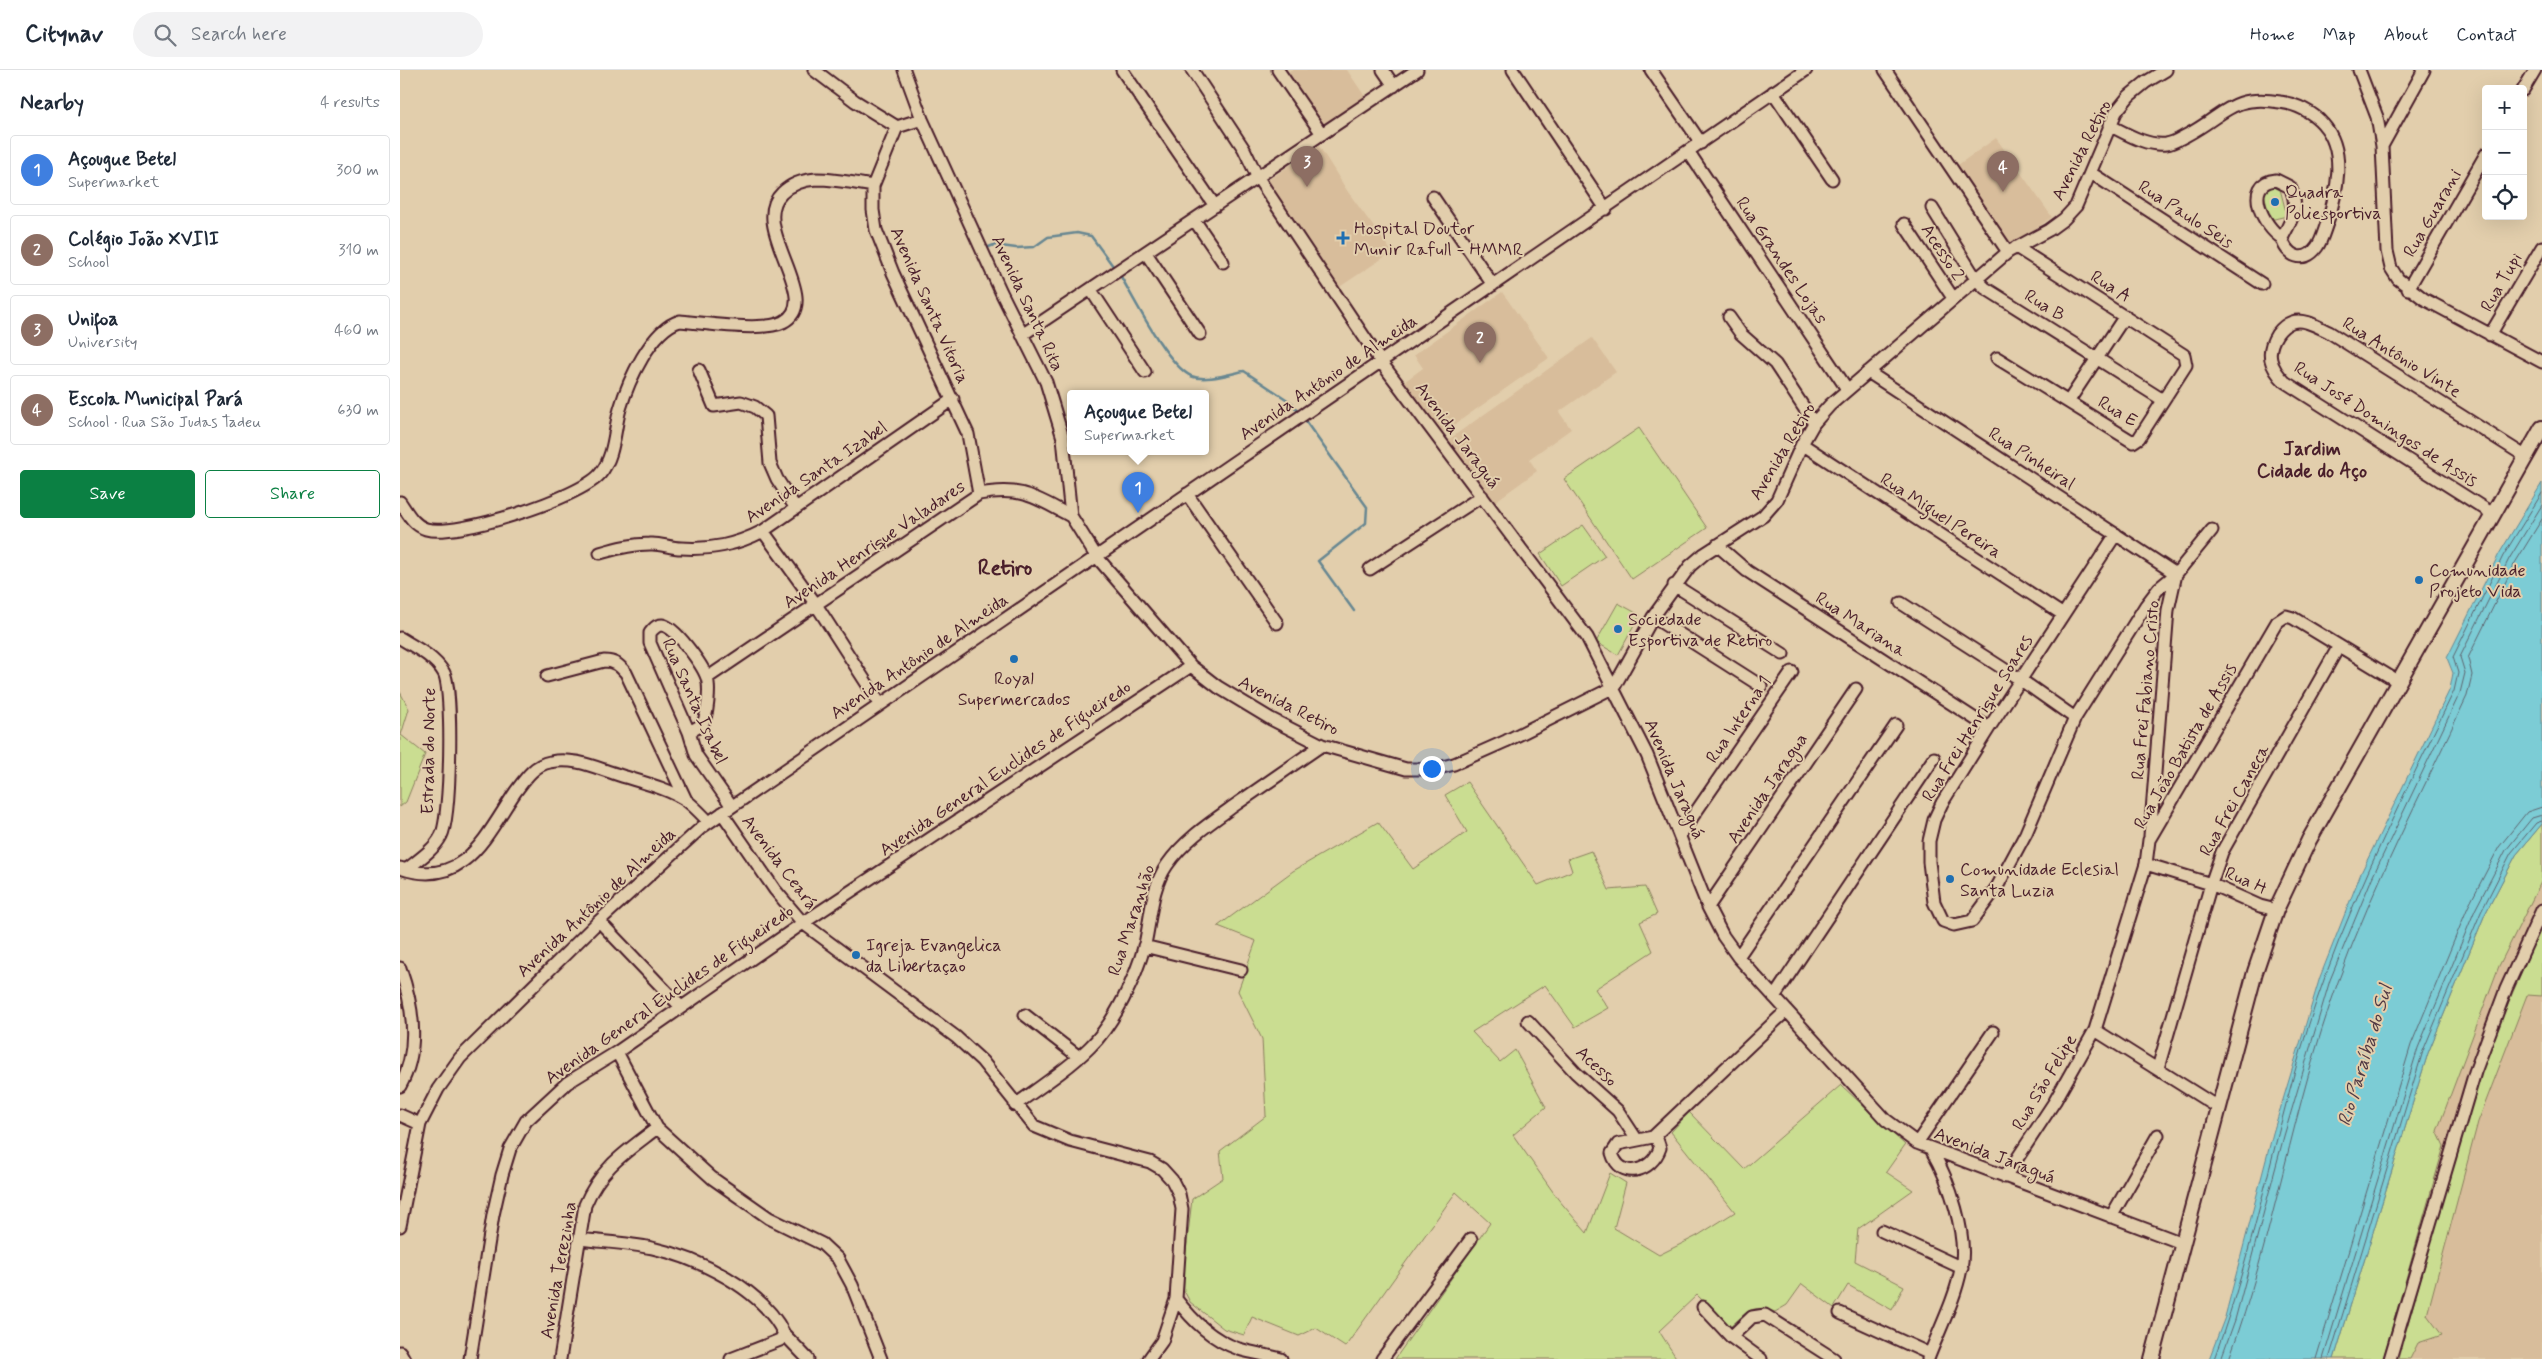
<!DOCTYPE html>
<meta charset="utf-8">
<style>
:root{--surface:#fff;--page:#f2f2f3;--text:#1f2937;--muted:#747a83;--line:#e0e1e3;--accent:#0b8043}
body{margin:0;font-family:Mynerve,sans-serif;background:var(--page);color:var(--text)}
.controls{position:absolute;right:15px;top:15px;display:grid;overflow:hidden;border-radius:5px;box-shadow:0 5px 20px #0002}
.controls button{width:45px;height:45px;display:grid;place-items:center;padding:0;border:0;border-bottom:1px solid var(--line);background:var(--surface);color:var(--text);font:25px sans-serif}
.you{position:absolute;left:1031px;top:698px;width:18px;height:18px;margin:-12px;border:4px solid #fff;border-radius:50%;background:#1a73e8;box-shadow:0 0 0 8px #1a73e833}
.badge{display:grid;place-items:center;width:32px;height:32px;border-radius:50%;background:var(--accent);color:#fff;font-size:16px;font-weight:700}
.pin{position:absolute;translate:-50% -41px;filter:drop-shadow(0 1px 2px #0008)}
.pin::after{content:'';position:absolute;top:26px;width:18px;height:15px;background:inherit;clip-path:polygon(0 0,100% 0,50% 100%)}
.popup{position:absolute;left:667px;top:320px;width:142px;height:65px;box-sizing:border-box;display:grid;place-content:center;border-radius:5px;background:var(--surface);filter:drop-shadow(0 1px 4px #0005);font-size:16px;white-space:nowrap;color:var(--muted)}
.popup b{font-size:19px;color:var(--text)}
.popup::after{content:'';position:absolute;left:50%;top:100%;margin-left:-10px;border:10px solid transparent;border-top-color:var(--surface)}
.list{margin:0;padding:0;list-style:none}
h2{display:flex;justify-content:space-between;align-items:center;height:65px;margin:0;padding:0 20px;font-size:21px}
h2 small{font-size:16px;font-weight:400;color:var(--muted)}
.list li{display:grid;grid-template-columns:32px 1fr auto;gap:15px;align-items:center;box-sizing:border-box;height:70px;margin:0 10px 10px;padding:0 10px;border:1px solid var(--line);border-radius:5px}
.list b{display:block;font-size:19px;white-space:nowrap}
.list p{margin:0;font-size:16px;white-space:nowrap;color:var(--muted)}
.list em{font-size:16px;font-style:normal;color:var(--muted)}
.actions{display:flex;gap:10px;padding:15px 20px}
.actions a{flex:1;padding:11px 0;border:1px solid var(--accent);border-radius:5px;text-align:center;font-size:18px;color:var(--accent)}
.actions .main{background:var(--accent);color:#fff}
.icon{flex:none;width:28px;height:28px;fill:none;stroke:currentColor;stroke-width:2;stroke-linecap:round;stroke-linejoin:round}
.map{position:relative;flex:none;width:2142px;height:1289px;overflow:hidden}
header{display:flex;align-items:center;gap:30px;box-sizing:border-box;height:70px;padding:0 25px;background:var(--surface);border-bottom:1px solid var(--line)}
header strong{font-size:24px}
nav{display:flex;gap:28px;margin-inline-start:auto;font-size:18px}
.search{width:350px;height:45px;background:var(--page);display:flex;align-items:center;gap:12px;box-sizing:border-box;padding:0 18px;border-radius:28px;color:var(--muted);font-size:19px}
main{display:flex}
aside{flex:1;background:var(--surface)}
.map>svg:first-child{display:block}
.built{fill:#d8bd9b}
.green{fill:#cadd91;stroke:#8a7e5e}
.water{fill:#7bccd5;stroke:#678791}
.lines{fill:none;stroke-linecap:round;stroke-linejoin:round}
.shore{stroke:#5e646f;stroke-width:1}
.stream{stroke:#678791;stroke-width:2.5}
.minor-casing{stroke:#4a1f2b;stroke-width:15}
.major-casing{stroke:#4a1f2b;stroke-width:18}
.minor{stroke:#e2ceac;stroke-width:11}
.major{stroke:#e2ceac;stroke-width:14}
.poi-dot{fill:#1f6fb2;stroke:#e2ceac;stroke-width:2}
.labels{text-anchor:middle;stroke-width:4;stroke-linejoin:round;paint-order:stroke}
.street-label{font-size:18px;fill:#4a1f2b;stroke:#e2ceac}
.poi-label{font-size:18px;fill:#4a1f2b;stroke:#e2ceac;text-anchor:start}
.neighbourhood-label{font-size:19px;font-weight:bold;fill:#4a1f2b;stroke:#e2ceac}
.water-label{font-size:19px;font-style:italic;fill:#513944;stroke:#e2ceac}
.district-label{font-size:22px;font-weight:bold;fill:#4a1f2b;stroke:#e2ceac}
</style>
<header>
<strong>Citynav</strong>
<div class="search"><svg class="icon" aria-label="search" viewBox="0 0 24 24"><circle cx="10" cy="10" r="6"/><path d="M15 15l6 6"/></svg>Search here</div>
<nav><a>Home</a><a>Map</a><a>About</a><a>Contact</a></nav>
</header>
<main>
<aside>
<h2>Nearby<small>4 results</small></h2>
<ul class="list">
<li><span class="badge" style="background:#3f7fe0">1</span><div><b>Açougue Betel</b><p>Supermarket</p></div><em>300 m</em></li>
<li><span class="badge" style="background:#8d6e63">2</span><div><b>Colégio João XVIII</b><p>School</p></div><em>310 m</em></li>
<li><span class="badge" style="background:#8d6e63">3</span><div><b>Unifoa</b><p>University</p></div><em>460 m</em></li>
<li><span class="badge" style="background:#8d6e63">4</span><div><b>Escola Municipal Pará</b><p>School · Rua São Judas Tadeu</p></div><em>630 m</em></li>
</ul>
<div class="actions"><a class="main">Save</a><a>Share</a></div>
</aside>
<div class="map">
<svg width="2142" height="1289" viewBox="0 0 2142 1289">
<rect width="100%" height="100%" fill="#e2ceac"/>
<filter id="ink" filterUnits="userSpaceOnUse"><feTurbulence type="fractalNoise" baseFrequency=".02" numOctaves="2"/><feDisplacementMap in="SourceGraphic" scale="10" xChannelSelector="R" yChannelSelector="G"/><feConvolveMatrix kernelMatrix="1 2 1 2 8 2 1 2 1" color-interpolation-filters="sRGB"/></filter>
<g filter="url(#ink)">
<path class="built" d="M890 0H947L966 28 922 60 887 6Z
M1596 68 1652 147 1611 176 1555 97Z
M919 76 948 122 992 182 938 218 867 111Z
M1102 222 1149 288 1041 364 1004 312 1023 298 1014 285Z
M1192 268 1216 302 1159 342 1171 359 1129 389 1137 401 1093 433 1048 370Z
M2142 754V1289H1934Z"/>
<path class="green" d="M1879 115 1887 146 1870 150 1863 119Z
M1239 358 1307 458 1232 509 1164 409Z
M1183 455 1205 486 1161 516 1140 484Z
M1218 533 1240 545 1218 585 1196 572Z
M0 622 9 639 1 665 25 684 6 732 0 737Z
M1067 712 1138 815 1172 801 1168 789 1191 781 1209 820 1245 817 1257 844 1240 852 1253 881 1195 919 1208 938 1175 957 1145 915 1072 962 1100 992 1115 980 1146 1037 1113 1065 1158 1129 1187 1163 1210 1103 1226 1113 1214 1158 1259 1185 1297 1166 1335 1142 1271 1062 1289 1042 1344 1099 1441 1015 1505 1075 1486 1102 1513 1120 1458 1159 1455 1191 1504 1216 1492 1240 1448 1215 1434 1238 1402 1214 1387 1235 1375 1242C1352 1233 1347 1242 1330 1257L1297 1225 1259 1261 1277 1289H995L1090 1153 1056 1122 945 1277 916 1258 899 1266 852 1247 844 1265 824 1259 790 1232 782 1217 792 1129 823 1108 820 1081 866 1046 862 969 838 921 856 871 818 856 893 801 978 752 1013 799 1067 762 1045 725Z
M2142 754V810L2099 896 2037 1061 2044 1076 1983 1289H1934L2028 983 2085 844 2116 785Z
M2142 854V926L2127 925 2078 1052 2027 1245 2042 1265 2018 1273 2010 1289H1998L2080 999Z"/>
<path class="water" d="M2142 413V754L2116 785 2085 844 2028 983 1934 1289H1809L1825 1247 1873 1063 1920 907 1961 803 2050 619 2053 603 2047 588 2099 484Z"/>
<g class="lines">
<path class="shore" d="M1814 1289C1860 1165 1879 1032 1925 907 1961 809 2009 715 2054 621L2058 603 2053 587 2103 486 2142 423
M1821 1289 1835 1250 1884 1066 1930 910 1972 808 2060 623 2065 603 2060 587 2109 489 2142 435
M1829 1289C1874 1166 1893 1035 1938 912 1974 813 2023 721 2067 626L2072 605 2068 588 2115 493 2142 449
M1916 1289 2011 975 2068 837 2099 777 2127 742 2142 737
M1923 1289 2018 978 2075 840 2106 780 2132 748 2142 745
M1929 1289 2023 981 2081 842 2111 783 2136 753 2142 751"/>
<path class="stream" d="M586 178 594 175 616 178 634 177 648 167 677 163 691 166 713 196
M720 205C734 229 767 295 791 306 805 312 829 304 844 301L892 333 897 340
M906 352 967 437 966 453 918 491 954 541"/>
<defs>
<path id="minor" d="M414 0 455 31 497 57
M504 0 522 49 601 222 646 312 663 368 671 446 696 486 791 596 818 617 871 649 922 675 1006 699H1035L1054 694 1106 671 1214 617 1253 547 1290 496 1304 484 1363 446 1377 430 1402 374 1414 353 1430 335 1608 182 1649 160 1664 149 1676 136 1716 42 1729 26 1746 12 1766 0
M722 0 815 136
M792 0 844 79 858 108 981 292 1187 567 1247 685 1308 837 1323 866 1338 887 1486 1050 1517 1073 1782 1173
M878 0 922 64
M983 0 994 16
M1113 0 1206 139
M1251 0 1301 73
M1485 0 1608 182
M1959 0 1977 47 1982 76 1987 181 1991 198 1998 209 2024 229 2142 292
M2123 20 2135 0
M1373 22 1432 109
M522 49 497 57 473 116V140L476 160 493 203 568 364 579 424
M1709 55C1727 64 1746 76 1766 74 1774 73 1781 68 1787 65 1825 45 1831 24 1880 32 1896 34 1913 42 1923 54 1947 81 1937 123 1927 153 1924 161 1922 170 1917 177 1904 195 1886 186 1882 168
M1982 76 2024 0
M1288 81 1447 319
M1691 103 1862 214
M1876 110 1890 117C1900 137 1892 149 1882 168 1863 157 1842 113 1876 110Z
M1033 127 1093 215
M1532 138 1576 209 1585 218 1763 330
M795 151 823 192
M1504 154 1553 228
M746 183 800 264
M2008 219 2086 84
M691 220 745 302
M1329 247 1341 264 1375 294 1414 353
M622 265 1017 0
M2090 265 2142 177
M1597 288 1733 372 1739 368 1786 295 1784 285 1616 177
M299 300 314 336 341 332 355 337 366 346 370 393 377 409 395 437
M1468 302 1776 504
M1668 332 1725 246
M1402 374 1662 544
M787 424 877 553
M0 432C7 442 13 455 26 459 56 468 180 428 200 404 215 386 214 360 220 339 228 312 251 259 280 251 303 253 364 262 383 252 426 230 347 156 382 123 391 114 403 110 416 109 435 109 455 113 473 116
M2093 444 1885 312C1870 297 1865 283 1877 264 1880 260 1886 254 1892 252 1904 248 1918 257 1929 262L2125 386
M363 461 415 533 480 634
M1716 464 1589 658 1542 733 1534 750 1529 771V792L1534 832 1543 851 1554 855 1572 851 1597 817 1626 763 1675 648 1746 535 1759 518 1776 504 1812 460
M1317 475 1347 501 1589 658
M200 483C217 478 232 474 250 474 260 473 270 478 281 478 311 480 336 475 363 461L553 329
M970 499 1082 426
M1274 515 1383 584
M1501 533 1621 610 1675 648
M1253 547 1361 616
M0 568C15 577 35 587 44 603 53 620 51 748 41 766 34 780 18 790 6 800
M147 606 204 591C215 591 219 595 226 603L286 730
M307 608 579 424C622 416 634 427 671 446
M289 662C293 660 299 657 302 654 308 647 310 617 307 608 303 596 275 556 262 555 256 555 253 559 250 563V573L289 662 296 685 331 735
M322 743 375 820 403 853 556 967 582 991 634 1056 670 1071 750 1092 762 1099 772 1110 779 1124 782 1139 776 1229 762 1271 749 1289
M1280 765 1392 602
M1750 766 1768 540 1776 504
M1746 794 1811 814 1860 836 1876 840
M0 798C65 820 86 765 116 721 125 709 134 695 150 692 173 687 194 697 216 704 237 711 269 718 287 731 295 737 302 745 309 752
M1308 837 1456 619
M199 851 281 937
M744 876 841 900
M1338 887 1496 655
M0 898C13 935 20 980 0 1016
M1374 927 1534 688
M625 945 679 987
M1128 951 1176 1003 1218 1041 1237 1070
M1695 960 1819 1038
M217 982 257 1058 312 1108 369 1148 422 1174 438 1189 452 1215 481 1289
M1758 998 1811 814 1822 782 1939 576
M615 1035C640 1017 668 999 690 977 714 954 736 907 745 874 751 848 751 818 767 795 785 769 813 751 838 733 866 714 894 694 922 675
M0 1045 20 1054
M1253 1067 1386 941
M1253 1067 1257 1069 1260 1078C1252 1102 1220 1111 1212 1083L1218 1074Z
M1517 1073 1593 962
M1605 1107 1655 1031 1695 960 1746 794 1749 770 1877 552 1886 546 1893 548 1997 611
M1711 1147 1758 1065
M0 1156 20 1054 38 1019 60 988 199 851 302 757 1406 0
M1482 1161 1562 1198
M180 1169C203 1172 229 1173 252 1178 298 1188 363 1219 384 1264L380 1270 331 1289
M776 1229C793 1251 812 1270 839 1279 852 1283 867 1285 881 1289
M1303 1237 1331 1267 1361 1289
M1440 1243 1530 1284
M384 1264 408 1289
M1331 1267 1352 1247 1365 1245 1434 1289
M0 1282 4 1289
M70 1289 93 1145 102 1105 110 1079 126 1051 167 1013 217 982 403 853 791 596
M160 1289 185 1135C201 1097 226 1082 257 1058
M982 1289 1071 1169
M1528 1289C1539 1260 1555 1230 1561 1199 1568 1165 1549 1110 1532 1081
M1990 1289 2075 1002 2106 919 2142 840"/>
<path id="major" d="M1752 1289 1855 902 1876 840 1909 770 2142 358"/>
</defs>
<use href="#minor" class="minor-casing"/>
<use href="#major" class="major-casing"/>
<use href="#minor" class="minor"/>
<use href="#major" class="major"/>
</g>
</g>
<g class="poi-dot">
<circle cx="1875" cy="132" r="5"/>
<path d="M940.5 160.5h5v5h5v5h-5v5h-5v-5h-5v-5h5z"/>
<circle cx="2019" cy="510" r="5"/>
<circle cx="1218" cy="559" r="5"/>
<circle cx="614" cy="589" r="5"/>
<circle cx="1550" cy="809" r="5"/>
<circle cx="456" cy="885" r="5"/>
</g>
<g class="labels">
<g class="street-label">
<text transform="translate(1681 80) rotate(-63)" y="6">Avenida Retiro</text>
<text transform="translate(2032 143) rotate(-60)" y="6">Rua Guarani</text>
<text transform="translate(1786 144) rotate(33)" y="6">Rua Paulo Seis</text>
<text transform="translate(1543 182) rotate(57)" y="6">Acesso 2</text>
<text transform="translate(1382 190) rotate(56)" y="6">Rua Grandes Lojas</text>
<text transform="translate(2101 212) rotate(-60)" y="6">Rua Tupi</text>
<text transform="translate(1711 216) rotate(32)" y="6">Rua A</text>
<text transform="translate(628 233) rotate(65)" y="6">Avenida Santa Rita</text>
<text transform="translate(530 235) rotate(66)" y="6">Avenida Santa Vitoria</text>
<text transform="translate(1645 235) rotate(32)" y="6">Rua B</text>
<text transform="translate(2002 287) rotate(32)" y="6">Rua Antônio Vinte</text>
<text transform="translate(928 307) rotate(-34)" y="6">Avenida Antônio de Almeida</text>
<text transform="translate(1718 341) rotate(31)" y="6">Rua E</text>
<text transform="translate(1986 354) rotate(33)" y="6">Rua José Domingos de Assis</text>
<text transform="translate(1058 365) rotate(53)" y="6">Avenida Jaraguá</text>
<text transform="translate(1382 381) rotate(-59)" y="6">Avenida Retiro</text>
<text transform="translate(1632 388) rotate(33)" y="6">Rua Pinheiral</text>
<text transform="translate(416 402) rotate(-34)" y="6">Avenida Santa Izabel</text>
<text transform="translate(1541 445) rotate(33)" y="6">Rua Miguel Pereira</text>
<text transform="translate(474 474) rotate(-34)" y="6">Avenida Henrique Valadares</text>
<text transform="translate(1461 554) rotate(33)" y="6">Rua Mariana</text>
<text transform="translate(519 586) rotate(-34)" y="6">Avenida Antônio de Almeida</text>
<text transform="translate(1745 620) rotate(-85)" y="6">Rua Frei Fabiano Cristo</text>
<text transform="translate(295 631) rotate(66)" y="6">Rua Santa Isabel</text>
<text transform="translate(889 635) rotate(27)" y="6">Avenida Retiro</text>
<text transform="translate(1577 648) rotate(-58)" y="6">Rua Frei Henrique Soares</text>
<text transform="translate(1338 649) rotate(-56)" y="6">Rua Interna 1</text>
<text transform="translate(1785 676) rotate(-60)" y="6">Rua João Batista de Assis</text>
<text transform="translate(28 681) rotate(-89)" y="6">Estrada do Norte</text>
<text transform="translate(605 698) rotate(-34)" y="6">Avenida General Euclides de Figueiredo</text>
<text transform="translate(1275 709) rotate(67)" y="6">Avenida Jaraguá</text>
<text transform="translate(1367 718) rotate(-56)" y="6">Avenida Jaragua</text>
<text transform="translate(1834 730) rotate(-61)" y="6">Rua Frei Caneca</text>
<text transform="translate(380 792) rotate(53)" y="6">Avenida Ceará</text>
<text transform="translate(1846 810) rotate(23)" y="6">Rua H</text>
<text transform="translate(196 832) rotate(-43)" y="6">Avenida Antônio de Almeida</text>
<text transform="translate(731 850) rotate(-72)" y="6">Rua Maranhão</text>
<text transform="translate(269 924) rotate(-35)" y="6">Avenida General Euclides de Figueiredo</text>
<text transform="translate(1197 996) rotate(44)" y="6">Acesso</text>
<text transform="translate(1644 1012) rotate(-59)" y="6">Rua São Felipe</text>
<text transform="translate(1595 1085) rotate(21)" y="6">Avenida Jaraguá</text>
<text transform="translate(158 1200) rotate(-80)" y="6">Avenida Terezinha</text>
</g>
<g class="poi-label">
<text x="1885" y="128">Quadra<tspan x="1885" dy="21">Poliesportiva</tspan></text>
<text x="954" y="164">Hospital Doutor<tspan x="954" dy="21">Munir Rafull - HMMR</tspan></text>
<text x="2029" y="506">Comunidade<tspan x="2029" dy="21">Projeto Vida</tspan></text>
<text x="1228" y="555">Sociedade<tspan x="1228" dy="21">Esportiva de Retiro</tspan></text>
<text x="614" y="614" text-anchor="middle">Royal<tspan x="614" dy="21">Supermercados</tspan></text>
<text x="1560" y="805">Comunidade Eclesial<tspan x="1560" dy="21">Santa Luzia</tspan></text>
<text x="466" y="881">Igreja Evangelica<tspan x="466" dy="21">da Libertaçao</tspan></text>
</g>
<g class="neighbourhood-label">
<text x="1912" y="385">Jardim<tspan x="1912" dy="22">Cidade do Aço</tspan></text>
</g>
<g class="water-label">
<text transform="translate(1964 985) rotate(-73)" y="7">Rio Paraíba do Sul</text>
</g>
<g class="district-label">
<text x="605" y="505">Retiro</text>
</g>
</g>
</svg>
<div class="controls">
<button>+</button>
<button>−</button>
<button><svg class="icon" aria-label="locate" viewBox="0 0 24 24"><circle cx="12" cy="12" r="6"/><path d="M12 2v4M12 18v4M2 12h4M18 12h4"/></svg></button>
</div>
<div class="you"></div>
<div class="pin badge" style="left:738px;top:443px;background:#3f7fe0">1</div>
<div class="popup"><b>Açougue Betel</b>Supermarket</div>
<div class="pin badge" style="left:1080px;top:293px;background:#8d6e63">2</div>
<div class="pin badge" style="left:907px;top:117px;background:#8d6e63">3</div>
<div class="pin badge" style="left:1603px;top:122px;background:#8d6e63">4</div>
</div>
</main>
